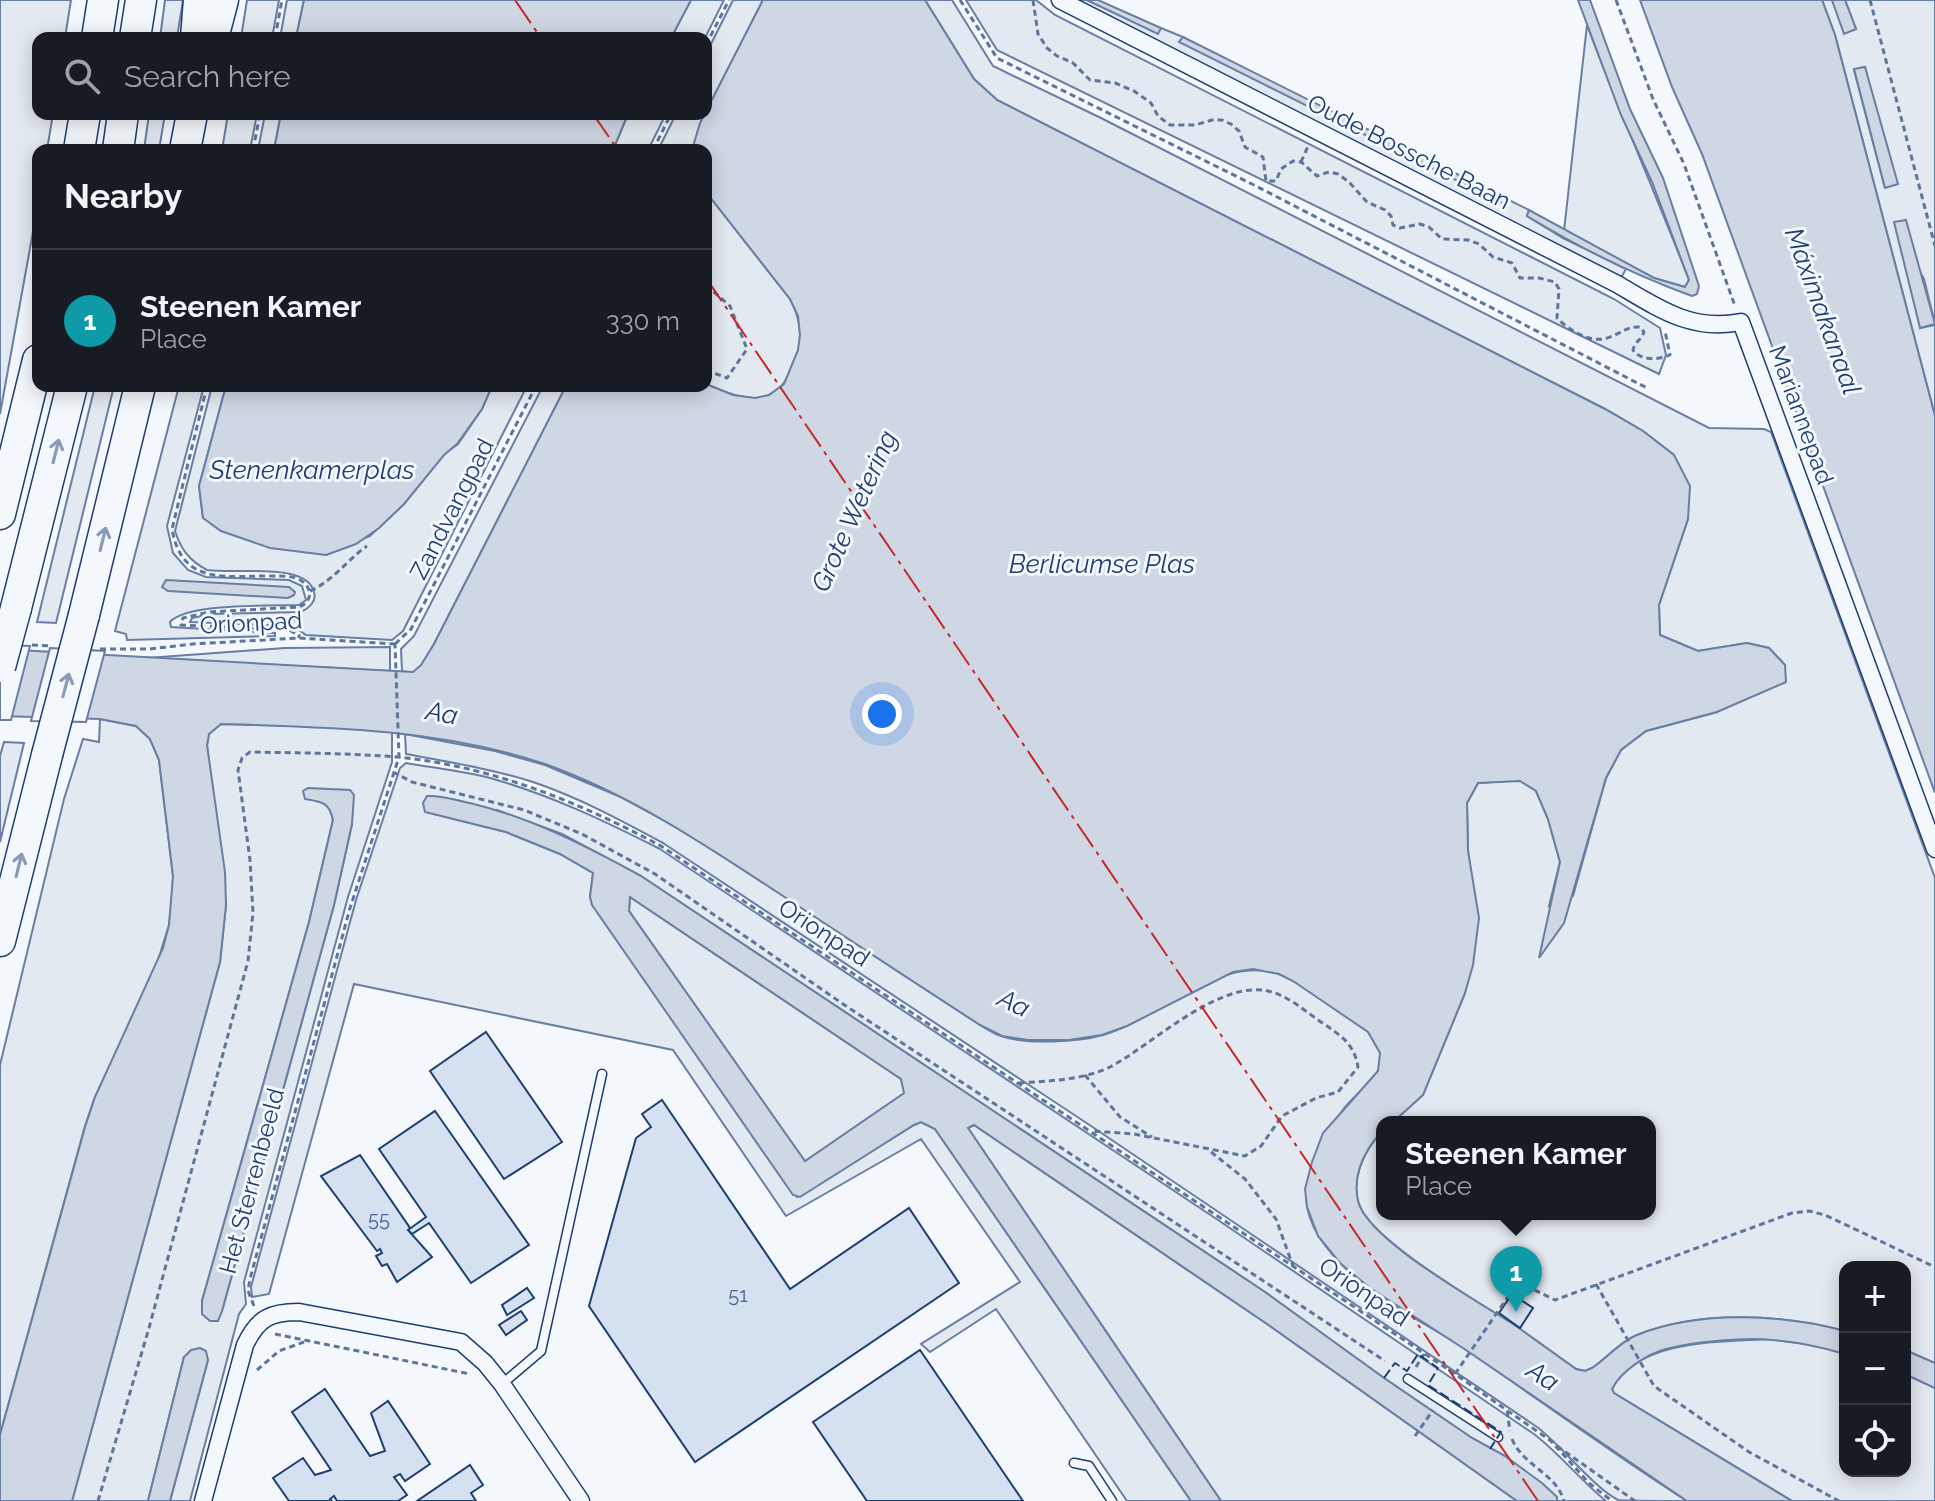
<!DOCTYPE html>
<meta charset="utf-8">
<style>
:root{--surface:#171b24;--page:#20242c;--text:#f1f3f6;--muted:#9ea1a6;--line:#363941;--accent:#2563eb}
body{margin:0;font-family:Raleway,sans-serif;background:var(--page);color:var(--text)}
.controls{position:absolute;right:24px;bottom:24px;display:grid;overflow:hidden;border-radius:16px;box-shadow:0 4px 20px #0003}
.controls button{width:72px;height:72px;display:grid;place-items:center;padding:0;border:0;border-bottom:2px solid var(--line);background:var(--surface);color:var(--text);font:40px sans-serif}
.you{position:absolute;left:882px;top:714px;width:28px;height:28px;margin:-20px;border:6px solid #fff;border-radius:50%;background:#1a73e8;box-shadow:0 0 0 12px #1a73e833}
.badge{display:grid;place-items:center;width:52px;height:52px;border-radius:50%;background:var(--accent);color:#fff;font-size:26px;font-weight:700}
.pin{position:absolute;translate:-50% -66px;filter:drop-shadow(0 2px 4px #0008)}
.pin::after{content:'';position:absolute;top:42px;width:28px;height:24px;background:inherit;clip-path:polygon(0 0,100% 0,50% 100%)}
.popup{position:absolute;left:1376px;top:1116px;width:280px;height:104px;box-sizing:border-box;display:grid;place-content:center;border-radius:16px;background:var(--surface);filter:drop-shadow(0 2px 6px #0005);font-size:26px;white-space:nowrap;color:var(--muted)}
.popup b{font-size:30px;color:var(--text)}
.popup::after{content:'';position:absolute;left:50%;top:100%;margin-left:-16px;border:16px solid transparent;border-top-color:var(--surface)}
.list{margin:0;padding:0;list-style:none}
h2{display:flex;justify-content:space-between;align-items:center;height:104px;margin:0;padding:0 32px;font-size:34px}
h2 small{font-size:26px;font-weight:400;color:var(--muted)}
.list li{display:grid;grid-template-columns:52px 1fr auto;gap:24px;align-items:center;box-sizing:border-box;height:144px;padding:0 32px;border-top:2px solid var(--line)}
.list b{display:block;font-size:30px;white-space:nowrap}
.list p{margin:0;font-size:26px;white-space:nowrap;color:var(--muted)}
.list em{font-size:26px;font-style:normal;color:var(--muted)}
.icon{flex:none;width:44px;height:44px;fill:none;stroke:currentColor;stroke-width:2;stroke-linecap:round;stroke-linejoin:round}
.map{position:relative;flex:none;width:1935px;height:1501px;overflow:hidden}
.search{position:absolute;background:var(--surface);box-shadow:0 4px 20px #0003;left:32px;top:32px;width:680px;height:88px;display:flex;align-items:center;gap:20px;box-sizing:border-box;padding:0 28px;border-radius:16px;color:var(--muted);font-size:30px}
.panel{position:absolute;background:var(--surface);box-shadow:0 4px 20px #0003;left:32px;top:144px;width:680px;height:248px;border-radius:16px}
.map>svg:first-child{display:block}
.green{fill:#e3e9f0;stroke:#687fa3;stroke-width:2;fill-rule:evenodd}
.water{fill:#cfd7e4;stroke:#687fa3;stroke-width:2;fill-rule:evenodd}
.pier{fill:#f4f7fb;stroke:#687fa3;stroke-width:2}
.building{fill:#d5e0f0;stroke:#1d3f73;stroke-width:2}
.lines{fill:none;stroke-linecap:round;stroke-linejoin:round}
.service-casing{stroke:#1d3f73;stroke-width:11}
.minor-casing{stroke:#1d3f73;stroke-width:19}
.motorway-casing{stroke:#1d3f73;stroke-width:33}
.path{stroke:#5e769c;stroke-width:3;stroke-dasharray:6 4;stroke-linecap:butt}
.service{stroke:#f4f7fb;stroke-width:8}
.minor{stroke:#f4f7fb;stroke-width:16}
.motorway{stroke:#f4f7fb;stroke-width:30}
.motorway-bridge-casing{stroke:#1d3f73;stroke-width:33;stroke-linecap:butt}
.motorway-bridge{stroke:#f4f7fb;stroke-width:30}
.fence{stroke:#1d3f73;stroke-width:2;stroke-dasharray:10 4;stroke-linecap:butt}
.power{stroke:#c62828;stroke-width:2;stroke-dasharray:28 6 4 6;stroke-linecap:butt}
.oneway{stroke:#889bb7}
.labels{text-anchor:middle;stroke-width:6;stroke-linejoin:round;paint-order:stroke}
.number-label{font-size:20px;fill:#4b6792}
.street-label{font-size:24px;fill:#1d3f73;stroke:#f4f7fb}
.water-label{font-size:26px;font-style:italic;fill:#1d3f73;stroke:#f4f7fb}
</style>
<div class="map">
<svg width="1935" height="1501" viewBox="0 0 1935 1501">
<rect width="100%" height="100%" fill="#f4f7fb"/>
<path class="green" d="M0 0H71L65 38H38V114H53L47 150H38V204L0 414Z
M165 0H183L177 38H160Z
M247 0H279L272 38H241Z
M287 0H304L296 38H280Z
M691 0H724L705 38H671Z
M733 0H763L706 112V54Z
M925 0H952L993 66 1101 118 1709 428 1764 429 1771 432 1935 878V1363L1905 1350V1267H1845V1331C1782 1314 1699 1310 1637 1335 1621 1341 1607 1358 1592 1368L1585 1371 1576 1369C1556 1355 1537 1340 1516 1327 1481 1303 1371 1241 1359 1204 1350 1179 1365 1149 1382 1131V1214H1650V1122H1393L1423 1095 1465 993 1472 881 1468 851 1467 803 1478 783 1520 780 1536 791 1548 819 1560 862 1549 906 1573 896 1606 778 1621 750 1646 731 1717 712 1785 665 1769 648 1747 643 1698 651 1660 635 1659 605 1688 519 1674 455 1643 431 1605 409 997 100 974 79Z
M966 0H1036L1055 15 1614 299 1660 328 1666 355 1659 374 997 50Z
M1063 0H1087L1158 33 1161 28 1183 37 1180 41 1507 204 1509 200 1529 210 1527 216 1563 238 1626 269 1621 278Z
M1822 0H1832L1845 33 1856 29 1845 0H1935V324L1924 279 1917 267 1920 328 1935 325V416L1835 35ZM1865 67 1877 114 1885 188 1854 70Z
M1587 25C1619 111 1656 194 1689 280L1685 287 1654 278 1564 231Z
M149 114H165L159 150H144Z
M228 114H257L250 150H222Z
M265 114H281L274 150H258Z
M628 114H666L648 150H613Z
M676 114H705L692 150H658Z
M706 192 790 299C796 310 800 321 800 335 800 361 784 399 754 398 737 398 721 390 706 384Z
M95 386H114L56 623 37 622Z
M179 386H204L167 526 173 553 188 570 206 577 289 580 302 586 306 600 299 605C272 606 187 603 170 622L171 627 275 633V636L127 640 126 634 115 631Z
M212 386H226L199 486 203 518 326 555 370 536 404 504 444 454 458 444 482 409 492 386H527L403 631 392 640 306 635 293 626 190 622 192 618 210 614 301 612C309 608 317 602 314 592 308 566 254 572 233 571 225 571 216 571 207 570 190 561 181 550 175 531Z
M543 386H566L434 644 421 666 413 673 402 671 401 649 414 636Z
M390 647V671L147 658 285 648Z
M100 719 136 726 150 739 159 760 173 876 172 902 169 925 155 970 95 1097 85 1126 0 1435V1065L64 799 83 739 99 742Z
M221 724 338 727 392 732V762L348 897 244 1282 246 1304 239 1314 190 1501H170L208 1360 184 1357 148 1501H72L220 962 226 905 207 745 209 734ZM326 802 352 824 334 905 222 1311 202 1301 309 922 333 820 330 807Z
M405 734 495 751 545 765 623 798 689 834 980 1025C987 1029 994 1034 1001 1036 1027 1045 1078 1042 1103 1035 1163 1018 1229 944 1292 980 1310 990 1354 1018 1367 1031 1371 1035 1378 1046 1380 1052 1386 1076 1359 1090 1346 1106 1340 1113 1335 1123 1330 1131 1309 1167 1294 1199 1320 1238 1354 1290 1417 1317 1468 1351 1541 1401 1613 1454 1687 1501 1674 1501 1627 1501 1618 1500 1594 1488 1562 1446 1537 1427L1091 1126 663 843C622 821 578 797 533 782 492 769 449 762 406 754Z
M4 742 24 743 0 842V756Z
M406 763C434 768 463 771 490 778 550 795 605 821 660 849L1215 1218 1534 1434C1560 1454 1580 1480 1606 1501H1557L1556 1497 1505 1456 1472 1438 1384 1378 1265 1292 641 876 562 834 497 810 426 812 506 832 560 854 593 873 590 897 797 1197 914 1125 921 1122 935 1129 1191 1501H1127L996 1309 930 1352 921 1344 1020 1282 921 1139 786 1216 673 1050 354 984 269 1294 252 1297 251 1287 356 900 400 768Z
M630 897 901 1079 905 1093 805 1162 629 911Z
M974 1125 1270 1326 1517 1501H1221L968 1128Z
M1769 1339 1820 1346 1845 1354V1471H1905V1374L1935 1388V1501H1792L1614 1393 1612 1389C1636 1339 1722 1342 1769 1339Z"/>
<path class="water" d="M304 0H691L671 38H296Z
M763 0H925L974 79 997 100 1605 409 1643 431 1674 455 1690 486 1688 519 1659 605 1660 635 1698 651 1747 643 1769 648 1785 665 1786 682 1717 712 1646 731 1621 750 1606 778 1564 923 1539 958 1560 862 1548 819 1536 791 1520 781 1478 783 1467 803 1468 851 1479 918 1473 965 1465 993 1423 1095 1393 1122H1382C1382 1133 1375 1139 1369 1148 1359 1164 1354 1183 1358 1201 1367 1240 1481 1303 1516 1326 1536 1340 1556 1355 1576 1369L1585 1371 1592 1368C1607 1358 1621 1341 1637 1335 1699 1310 1782 1314 1845 1331V1354C1821 1347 1797 1342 1772 1340 1745 1337 1692 1342 1666 1349 1647 1354 1621 1371 1612 1389L1614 1393 1792 1501H1687L1463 1348 1370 1288 1340 1263 1318 1236 1307 1207 1305 1189 1312 1162 1323 1133 1378 1071 1380 1053 1368 1032 1293 981 1279 974 1253 969 1233 972 1127 1026 1102 1035 1069 1040H1028L1002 1036 980 1025C912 981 845 937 777 892 704 844 629 794 545 764 441 729 330 727 221 724L209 734 207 745 225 872 226 905 220 962 72 1501H0V1435L85 1127 95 1097 163 948 169 925 173 876 159 760 150 739 136 726 100 719 0 716V649L413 672 421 665 434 644 566 386 706 384 733 395 755 398 769 395 784 384 798 350 800 335 798 316 790 299 706 192V150H692L700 123Z
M1087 0H1098L1161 28 1158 34Z
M1578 0H1590L1630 109 1663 178 1699 286 1697 294 1692 296C1634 275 1580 248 1527 216L1529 210 1654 278 1685 287 1689 280 1652 182 1621 115Z
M1640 0H1822L1835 35 1935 416V793L1702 154 1672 87Z
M1832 0H1845L1856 29 1844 34Z
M1183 37 1509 200 1506 205 1179 42Z
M1865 67 1898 184 1885 188 1854 69Z
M281 114H628L613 150H274Z
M1906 220 1935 324 1920 328 1894 222Z
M226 386H492L482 409 457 444 444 455 404 504 379 528 356 544 326 555 270 548 221 531 203 518 199 486Z
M166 580 289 587 295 592 294 595 288 598 168 591 162 587Z
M308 788 350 790 354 795 352 824 334 905 222 1311 218 1321H210L202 1314V1301L309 922 333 820C329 802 322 802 305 799L303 791Z
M427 796C441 795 456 800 470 803 532 818 586 846 641 876L1265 1292 1384 1378 1472 1438 1505 1456 1542 1483 1557 1497V1501H1517L1270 1326 974 1125 968 1128 1221 1501H1191L935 1129 921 1122 914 1125 800 1197 793 1195 592 905 590 897 593 873 560 854 506 832 425 812 423 803ZM630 897 901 1079 904 1093 805 1161 629 911Z
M200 1348 206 1351 208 1360 170 1501H148L184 1357 191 1350Z
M1905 1350 1935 1363V1388L1905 1374Z"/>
<path class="pier" d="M0 645 30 646 11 720H0Z
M50 648 105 651 86 722 31 721Z"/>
<path class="building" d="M486 1032 562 1142 504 1179 430 1071Z
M662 1100 790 1289 909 1208 959 1283 695 1462 589 1306 636 1138 651 1127 642 1114Z
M435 1111 529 1245 471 1283 429 1223 412 1234 408 1230 426 1217 379 1149Z
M360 1155 410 1228 408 1230 432 1257 397 1282 387 1264 382 1266 376 1256 382 1253 380 1249 377 1251 321 1176Z
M527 1288 534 1298 507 1315 502 1305Z
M1512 1294 1533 1308 1520 1328 1499 1313Z
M521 1311 527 1320 506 1335 499 1325Z
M920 1350 1023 1501H867L813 1422Z
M325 1389 370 1456 385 1451 371 1413 388 1401 430 1464 405 1481 400 1474 394 1477 407 1495 398 1501H337L334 1496 330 1499 332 1501H289L273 1478 303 1458 315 1475 331 1470 292 1412Z
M470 1465 483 1485 471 1493 476 1501H417Z"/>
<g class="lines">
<defs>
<path id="service" d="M1408 1379 1498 1437
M502 1384 541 1351 602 1074
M1074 1463 1089 1466 1112 1501"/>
<path id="minor" d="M1060 0 1617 284C1658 308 1691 332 1741 322L1935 849
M203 1501 245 1345C258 1318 270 1312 299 1312L461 1342 485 1363 502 1384 581 1501"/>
<path id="motorway" d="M97 38 103 0
M135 38 141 0
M196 38 199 0
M213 38 223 0
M79 150 85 114
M118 150 123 114
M185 150 192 114
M0 514 38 360
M16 608 72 386
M84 615 140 386
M0 941 47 755"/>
</defs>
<use href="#service" class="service-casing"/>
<use href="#minor" class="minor-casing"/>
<use href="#motorway" class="motorway-casing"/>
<path class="path" d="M960 0 997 58 1252 184 1649 389
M1033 0 1038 34 1047 48 1057 56 1073 63 1090 80 1115 83 1134 91 1151 103 1158 116 1170 125H1195L1212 120H1222L1231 124 1239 131 1245 147 1263 157 1266 181H1276L1281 169 1293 161 1301 162 1317 176 1329 172 1338 174 1349 182 1367 202 1385 210 1391 216 1393 225 1400 228 1420 224 1429 227 1442 239 1468 240 1479 244 1493 257 1512 263 1520 278H1539L1555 282 1559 289 1557 318C1570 331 1592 345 1610 337 1621 333 1628 326 1640 327L1644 332C1641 340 1635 342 1633 350 1640 361 1659 360 1670 355L1665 331
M1616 0 1653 99 1684 164 1735 306
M1870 0 1935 246
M275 38 282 0
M706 45 729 0
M253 150 260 114
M653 150 671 114
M1301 162 1309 144
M706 285 730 306 747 349 727 378 706 370
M207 386 172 529C182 588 229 575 276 576 283 576 294 576 300 580 313 587 313 602 299 607L209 612 183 618 181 625 289 630 299 635V638
M310 591C333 581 347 560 367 546
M289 630 299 608
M395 644 411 629 536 386
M32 645 52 646
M100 649H150L193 644 299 638 395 644
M393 772 412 782 524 810 582 834 655 874 843 1004 1385 1361
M1085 1075 1120 1117 1152 1137
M1019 1083C1048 1081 1083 1080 1110 1067 1152 1045 1218 980 1268 991 1287 995 1305 1011 1321 1022 1340 1035 1354 1043 1358 1067L1338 1092 1316 1098 1282 1116 1261 1146 1245 1156 1134 1134 1092 1131
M1211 1152 1245 1179 1276 1219 1293 1266
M1596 1284 1654 1386 1749 1452 1839 1501
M254 1306 248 1291 250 1279 350 908 399 757 395 644
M275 1334 470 1374
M1416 1367 1424 1354
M257 1370 279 1351 304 1342
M1455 1374 1518 1282 1555 1300 1792 1213 1809 1211 1825 1215 1935 1267
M1507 1411 1510 1431
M1415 1436 1433 1410
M1512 1439C1523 1466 1556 1473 1564 1501
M1557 1446 1635 1501
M98 1501 149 1328 248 961 253 913 250 860 238 770 242 758 250 752C299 753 348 753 397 757 491 766 579 802 661 846L1455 1374 1551 1441 1589 1483 1612 1501"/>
<use href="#service" class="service"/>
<use href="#minor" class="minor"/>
<use href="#motorway" class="motorway"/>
<defs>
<path id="motorway-bridge" d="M0 667 16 608
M47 755 84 615"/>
</defs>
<use href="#motorway-bridge" class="motorway-bridge-casing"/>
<use href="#motorway-bridge" class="motorway-bridge"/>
<path class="fence" d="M1384 1378 1395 1363 1407 1371 1418 1354 1438 1368 1428 1385 1501 1432 1490 1449"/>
<path class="power" d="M515 0 541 38
M593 114 618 150
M706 278 1538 1501"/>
</g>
<defs><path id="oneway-shaft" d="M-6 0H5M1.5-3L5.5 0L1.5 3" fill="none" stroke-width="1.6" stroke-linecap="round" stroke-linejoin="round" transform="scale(2)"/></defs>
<g class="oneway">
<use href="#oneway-shaft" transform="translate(56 451) rotate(-76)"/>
<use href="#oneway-shaft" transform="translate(103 539) rotate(-76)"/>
<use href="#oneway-shaft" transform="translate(66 685) rotate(-75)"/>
<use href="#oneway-shaft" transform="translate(19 865) rotate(-76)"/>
</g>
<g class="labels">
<g class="number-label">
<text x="379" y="1226">55</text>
<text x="738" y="1302">51</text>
</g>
<g class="street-label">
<text transform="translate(1409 152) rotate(27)" y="8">Oude Bossche Baan</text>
<text transform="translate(1801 415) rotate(70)" y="8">Mariannepad</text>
<text transform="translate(452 509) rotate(-63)" y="8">Zandvangpad</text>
<text transform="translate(251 623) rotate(-3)" y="8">Orionpad</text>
<text transform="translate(824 933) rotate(33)" y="8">Orionpad</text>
<text transform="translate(252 1181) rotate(-75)" y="8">Het Sterrenbeeld</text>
<text transform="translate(1364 1292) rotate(34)" y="8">Orionpad</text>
</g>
<g class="water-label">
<text transform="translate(1823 311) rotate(70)" y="9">Máximakanaal</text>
<text x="312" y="479">Stenenkamerplas</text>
<text transform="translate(854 511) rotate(-66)" y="9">Grote Wetering</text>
<text x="1102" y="573">Berlicumse Plas</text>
<text transform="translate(442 713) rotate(10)" y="9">Aa</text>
<text transform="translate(1014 1003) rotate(25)" y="9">Aa</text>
<text transform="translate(1543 1376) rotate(33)" y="9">Aa</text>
</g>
</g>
</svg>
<div class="controls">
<button>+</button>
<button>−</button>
<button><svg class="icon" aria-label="locate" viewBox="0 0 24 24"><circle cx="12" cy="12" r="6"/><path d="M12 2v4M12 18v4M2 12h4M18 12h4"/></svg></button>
</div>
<div class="you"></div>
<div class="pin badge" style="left:1516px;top:1312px;background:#0f9aa8">1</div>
<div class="popup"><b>Steenen Kamer</b>Place</div>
<div class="search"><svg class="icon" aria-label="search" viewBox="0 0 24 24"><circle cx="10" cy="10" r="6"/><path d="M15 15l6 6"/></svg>Search here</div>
<section class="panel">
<h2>Nearby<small></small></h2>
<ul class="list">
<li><span class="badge" style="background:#0f9aa8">1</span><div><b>Steenen Kamer</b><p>Place</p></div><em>330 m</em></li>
</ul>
</section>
</div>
